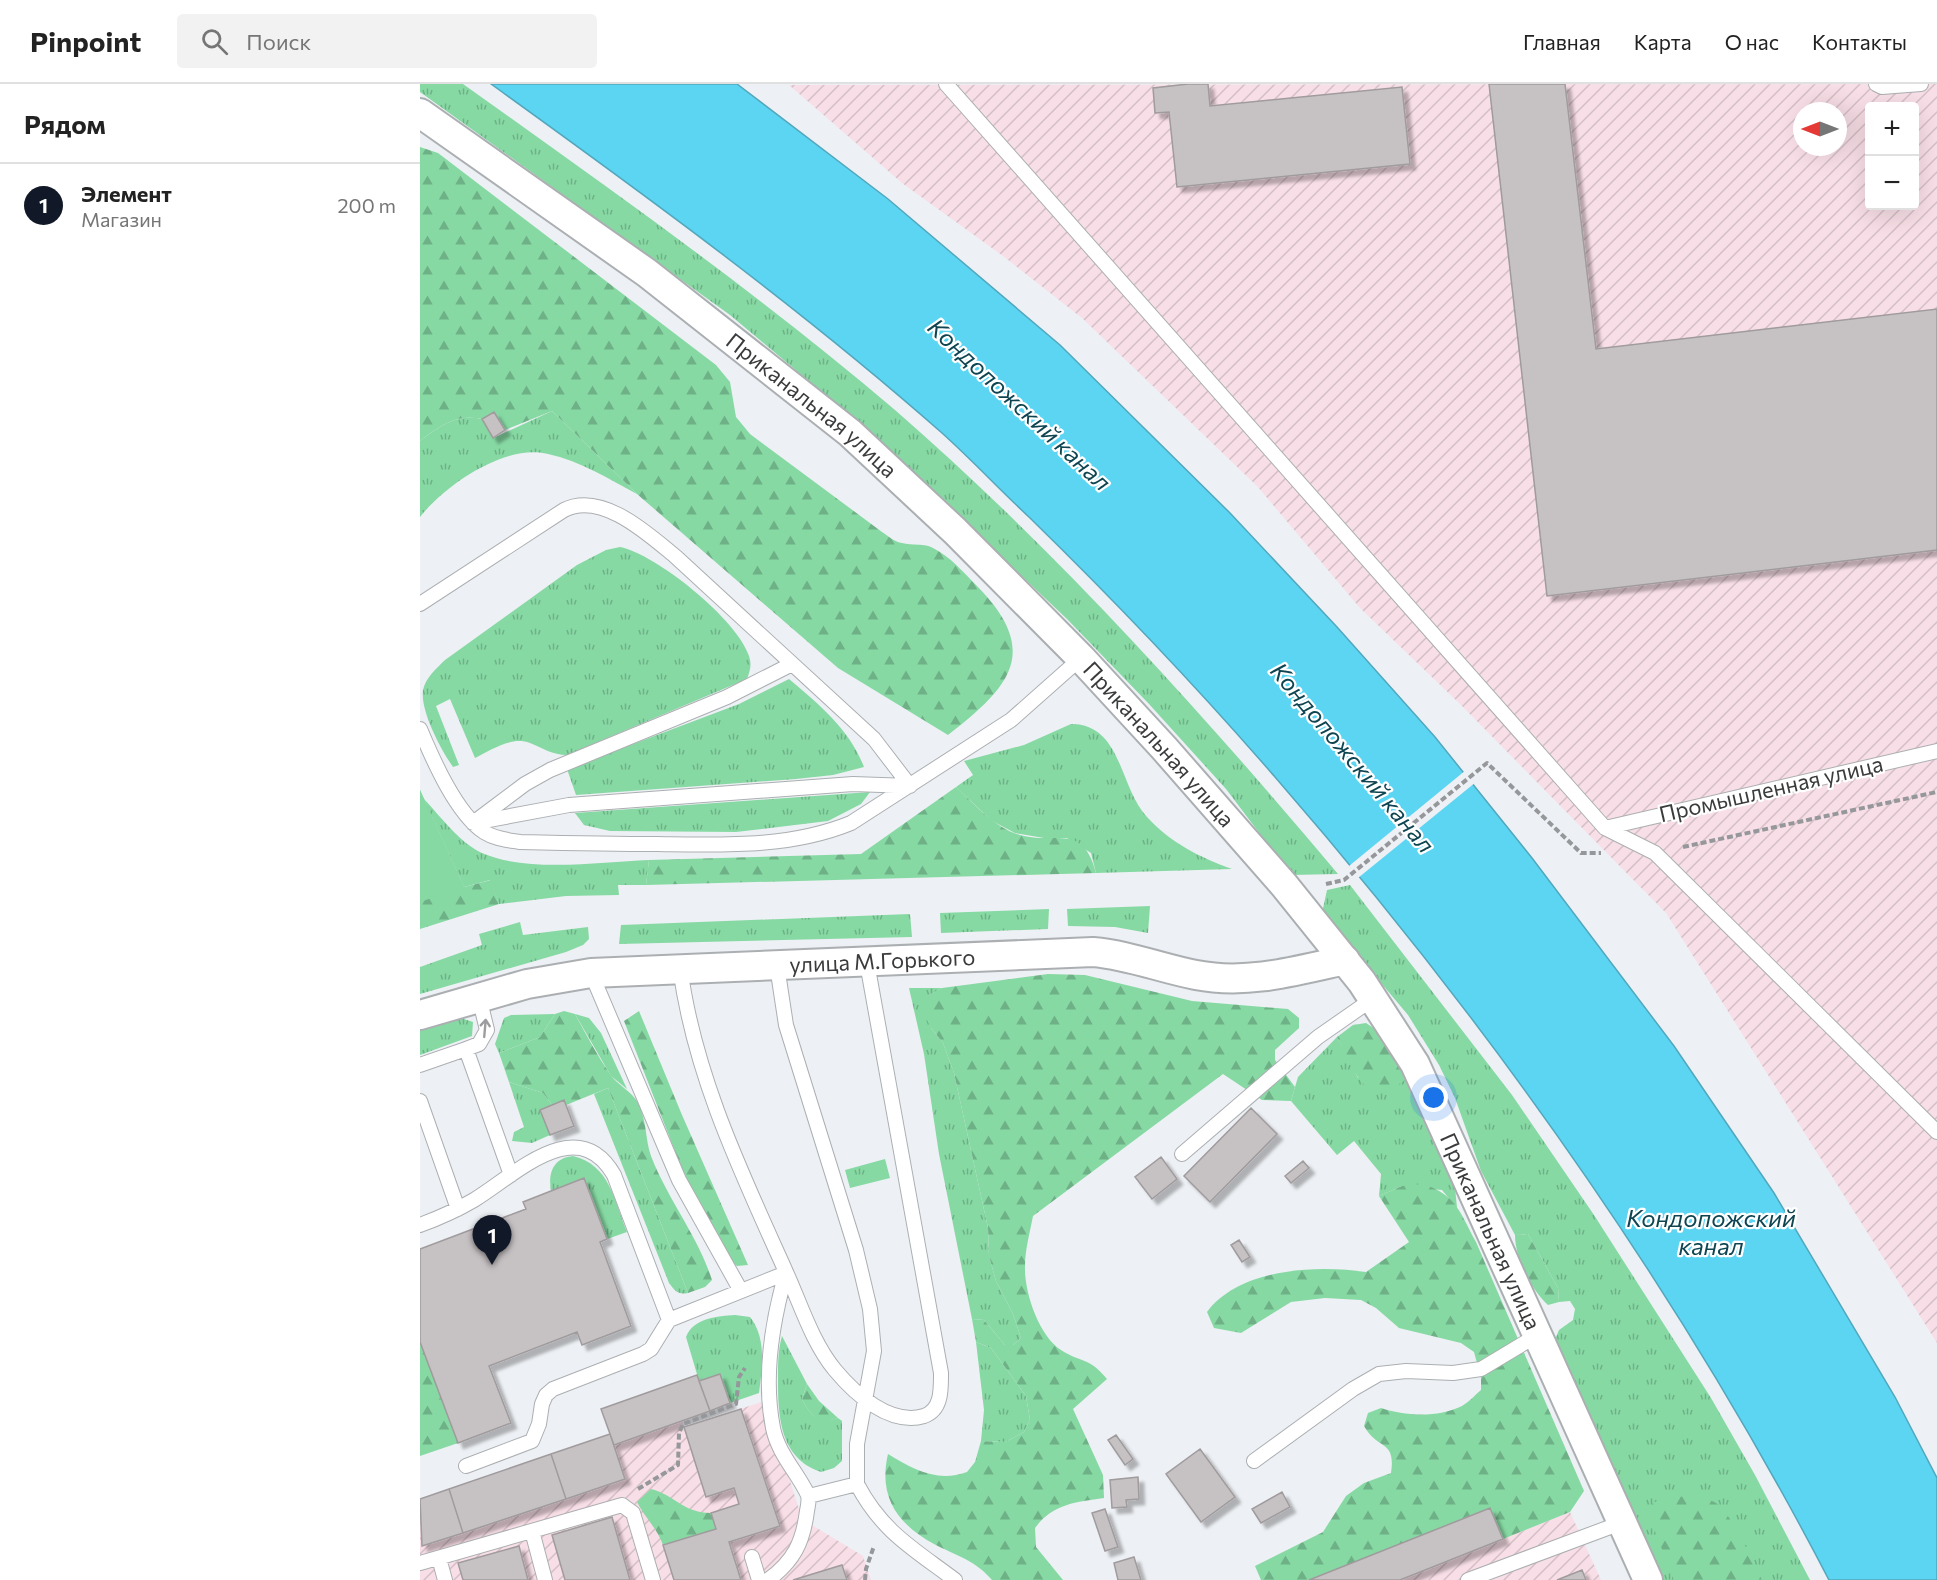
<!DOCTYPE html>
<html lang="ru">
<meta charset="utf-8">
<style>
:root{--surface:#fff;--page:#f2f2f2;--text:#222;--muted:#767676;--line:#e0e0e0;--accent:#111827}
body{margin:0;font-family:Commissioner,sans-serif;background:var(--page);color:var(--text)}
.controls{position:absolute;right:18px;top:18px;display:grid;overflow:hidden;border-radius:6px;box-shadow:0 6px 24px #0002}
.controls button{width:54px;height:54px;display:grid;place-items:center;padding:0;border:0;border-bottom:2px solid var(--line);background:var(--surface);color:var(--text);font:30px sans-serif}
.compass{position:absolute;left:1373px;top:18px;width:54px;height:54px;border-radius:50%;background:var(--surface);box-shadow:0 6px 24px #0002;rotate:270deg}
.you{position:absolute;left:1014px;top:1014px;width:21px;height:21px;margin:-15px;border:4px solid #fff;border-radius:50%;background:#1a73e8;box-shadow:0 0 0 9px #1a73e833}
.badge{display:grid;place-items:center;width:39px;height:39px;border-radius:50%;background:var(--accent);color:#fff;font-size:20px;font-weight:700}
.pin{position:absolute;translate:-50% -50px;filter:drop-shadow(0 2px 3px #0008)}
.pin::after{content:'';position:absolute;top:32px;width:21px;height:18px;background:inherit;clip-path:polygon(0 0,100% 0,50% 100%)}
.list{margin:0;padding:0;list-style:none}
h2{display:flex;justify-content:space-between;align-items:center;height:78px;margin:0;padding:0 24px;font-size:26px}
h2 small{font-size:20px;font-weight:400;color:var(--muted)}
.list li{display:grid;grid-template-columns:39px 1fr auto;gap:18px;align-items:center;box-sizing:border-box;height:84px;padding:0 24px;border-top:2px solid var(--line)}
.list b{display:block;font-size:22px;white-space:nowrap}
.list p{margin:0;font-size:20px;white-space:nowrap;color:var(--muted)}
.list em{font-size:20px;font-style:normal;color:var(--muted)}
.icon{flex:none;width:33px;height:33px;fill:none;stroke:currentColor;stroke-width:2;stroke-linecap:round;stroke-linejoin:round}
.map{position:relative;flex:none;width:1517px;height:1496px;overflow:hidden}
header{display:flex;align-items:center;gap:36px;box-sizing:border-box;height:84px;padding:0 30px;background:var(--surface);border-bottom:2px solid var(--line)}
header strong{font-size:28px}
nav{display:flex;gap:33px;margin-inline-start:auto;font-size:21px}
.search{width:420px;height:54px;background:var(--page);display:flex;align-items:center;gap:15px;box-sizing:border-box;padding:0 21px;border-radius:6px;color:var(--muted);font-size:22px}
main{display:flex}
aside{flex:1;background:var(--surface)}
.map>svg:first-child{display:block}
.industrial{fill:url(#industrial-furrows);fill-rule:evenodd}
.grass{fill:url(#grass-tufts)}
.forest{fill:url(#forest-firs)}
.pitch{fill:#86d9a3}
.water{fill:#5cd5f3;stroke:#52a7bc;stroke-width:1.5}
.pier{fill:#edf0f4}
.building{fill:#c6c1c3;stroke:#a09b9d;stroke-width:1.5;filter:url(#shadow)}
.lines{fill:none;stroke-linecap:round;stroke-linejoin:round}
.service-casing{stroke:#acafb2;stroke-width:16}
.minor-casing{stroke:#acafb2;stroke-width:32}
.path{stroke:#95979a;stroke-width:4;stroke-dasharray:6 3;stroke-linecap:butt}
.service{stroke:#fff;stroke-width:14}
.minor{stroke:#fff;stroke-width:28}
.oneway{stroke:#9c9d9e}
.labels{text-anchor:middle;stroke-width:4.5;stroke-linejoin:round;paint-order:stroke}
.street-label{font-size:22px;fill:#3a3b3d;stroke:#fff}
.water-label{font-size:24px;font-style:italic;fill:#0e4551;stroke:#fff}
</style>
<header>
<strong>Pinpoint</strong>
<div class="search"><svg class="icon" aria-label="search" viewBox="0 0 24 24"><circle cx="10" cy="10" r="6"/><path d="M15 15l6 6"/></svg>Поиск</div>
<nav><a>Главная</a><a>Карта</a><a>О нас</a><a>Контакты</a></nav>
</header>
<main>
<aside>
<h2>Рядом<small></small></h2>
<ul class="list">
<li><span class="badge">1</span><div><b>Элемент</b><p>Магазин</p></div><em>200 m</em></li>
</ul>
</aside>
<div class="map">
<svg width="1517" height="1496" viewBox="0 0 1517 1496">
<defs>
<pattern id="industrial-furrows" width="10" height="10" patternUnits="userSpaceOnUse" patternTransform="scale(1.5)"><rect width="10" height="10" fill="#f8dee6"/><path d="M-1 1l2-2M0 10L10 0M9 11l2-2" fill="none" stroke="#d5bfc6"/></pattern>
<pattern id="grass-tufts" width="24" height="20" patternUnits="userSpaceOnUse" patternTransform="scale(1.5)"><rect width="24" height="20" fill="#86d9a3"/><path d="M3 7l-1-3M5 7V3M7 7l1-3M15 17l-1-3M17 17v-4M19 17l1-3" fill="none" stroke="#6fb186"/></pattern>
<pattern id="forest-firs" width="22" height="20" patternUnits="userSpaceOnUse" patternTransform="scale(1.5)"><rect width="22" height="20" fill="#86d9a3"/><path d="M5 1l3.5 6h-7zM16 11l3.5 6h-7z" fill="#6fb186"/></pattern>
<filter id="shadow"><feDropShadow dx="5.5" dy="5.5" stdDeviation="1.5" flood-color="#0004"/></filter>
</defs>
<rect width="100%" height="100%" fill="#edf0f4"/>
<path class="industrial" d="M1517 0V1259L1246 829 1040 620 940 524 837 402 662 234 583 172 482 99 369 1ZM1450 22H1494V122H1450ZM1382 27H1418V63H1382Z
M345 1317 382 1435 443 1472 451 1496H0V1415L29 1405 43 1449 146 1415 131 1370 190 1350 194 1360 262 1337 264 1343Z
M1070 1424 1083 1455 1150 1428 1181 1496H889Z"/>
<path class="grass" d="M0 0H43C190 105 338 209 475 326 636 466 781 627 918 790L871 791 806 705 729 620 647 535 453 351 310 231 0 8Z
M132 327 217 410C189 395 160 377 128 370 86 359 25 401 0 433V357C20 342 36 330 62 335L73 354Z
M200 463C236 470 318 536 329 572 332 581 330 587 327 595L147 671C132 671 123 664 110 659 91 652 71 666 55 674L30 615 16 622 39 681 33 683C21 666 0 627 3 606 6 593 16 585 25 576L157 481 186 466Z
M369 595C400 621 430 646 444 683L413 691 376 695 156 711 147 685 319 620Z
M651 640C702 640 699 703 727 733 751 759 779 773 812 785L676 789 671 769 647 754H624L595 749 572 737 536 703 553 691 544 677 604 661Z
M450 708 441 720 408 737 316 748 190 747 164 741 155 729Z
M4 715C21 733 40 759 62 769 107 789 180 778 229 776L226 801H198L199 811 146 812 79 820 70 796 44 803Z
M930 801 1092 1011 1174 1131 1291 1314 1335 1391 1390 1496H1238L1134 1258 1139 1246 1153 1236 1155 1225 1150 1217 1139 1218 1138 1204 1108 1150 1095 1151 1061 1087 1035 1014 1019 981 988 931 902 829 907 806Z
M730 822 728 849 695 843 648 842 647 825Z
M629 825 628 845 521 849 520 829Z
M490 830 492 853 199 860 201 841Z
M100 838 103 851 168 843 169 855 163 861 146 868 0 910V883L62 861 59 850Z
M489 904H522L506 913 511 944 523 959 534 989 568 1144 569 1172 576 1197 593 1230 601 1254 593 1261H585L564 1236 552 1235 519 1070 504 970Z
M135 930 120 953 79 969 75 960 84 934 91 931Z
M155 930 169 934 181 949 207 1005 191 992Z
M41 934 53 938 52 952 0 971V946Z
M917 953 938 994 989 993 1035 1103 1037 1124 1022 1106 982 1102 959 1112 961 1090 934 1057 917 1071 871 1017 878 993Z
M89 998 123 1009 132 1021 120 1026 130 1051 112 1059 92 1057 94 1048 104 1043Z
M188 1004 268 1209C258 1211 255 1207 249 1199L174 1010Z
M153 1072C190 1081 194 1116 207 1148L187 1155 164 1095 131 1107C128 1089 133 1074 153 1072Z
M465 1075 470 1094 430 1104 425 1086Z
M315 1231 330 1233C347 1254 342 1285 339 1309L310 1319 300 1290 279 1297 266 1253C273 1234 298 1232 315 1231Z
M362 1252 387 1300 382 1315C390 1332 399 1340 418 1334L422 1337V1377L414 1384 401 1388C359 1374 358 1331 358 1294 358 1280 358 1266 362 1252Z
M556 1258 571 1264 606 1312 610 1336 604 1348 585 1358 561 1357 564 1326Z"/>
<path class="forest" d="M0 63 18 69 296 281 310 298 316 333 330 350 462 448C468 452 475 458 482 459 492 462 505 459 513 464 531 473 544 489 558 503 622 569 589 603 528 651L418 584 217 410 132 327 85 346 74 328 62 335C36 330 20 342 0 357Z
M536 703C554 719 571 740 594 749 633 764 662 735 676 789L226 801 229 776 441 770Z
M0 706 44 803 71 796 79 820 0 845Z
M628 890 665 891 772 917 868 925 879 934V944L855 966V976L875 1003 871 1017 842 1016 803 990 613 1132C610 1148 605 1166 605 1182 604 1208 619 1252 641 1266 663 1280 668 1272 687 1295L653 1325 683 1391 684 1414C655 1418 633 1420 615 1444L616 1463 643 1496H572C555 1476 537 1472 514 1460 477 1440 458 1412 468 1370 493 1385 517 1399 547 1388L555 1378 561 1357 585 1358 604 1348 610 1336 606 1312 571 1264 556 1258 552 1235 564 1236 585 1261H593L601 1254 593 1230 576 1197 569 1172 568 1144 534 989 523 959 511 944 503 928 505 913 522 904Z
M144 927 155 930C166 950 177 971 190 990 197 1001 212 1007 218 1019 227 1036 225 1055 231 1072 248 1116 278 1152 292 1196L285 1203 268 1209 188 1004 146 1021 144 1016 132 1021 123 1009 89 998 79 969 120 953 135 930Z
M219 927 262 1031 328 1181 317 1182 307 1174 262 1085 204 937Z
M946 939 958 947 989 993C982 998 973 1005 964 1008 942 1015 925 969 917 953L933 941Z
M1003 1100C1037 1111 1040 1129 1056 1158L1164 1407 1150 1428 1083 1455 1070 1424 889 1496H841L835 1482 903 1448 926 1412 944 1399 971 1389C976 1355 958 1367 944 1342L948 1329 961 1324C985 1332 1018 1334 1042 1322 1049 1318 1055 1311 1061 1306V1294L1054 1268 1041 1259 979 1244 956 1224 941 1216 905 1214 871 1218 821 1249 794 1244 787 1228C820 1184 896 1181 946 1188L989 1158 959 1112 982 1102Z
M1108 1150 1138 1204 1139 1218 1128 1221C1111 1206 1095 1174 1095 1151Z
M0 1258 38 1359 0 1372Z
M387 1300 399 1317 418 1334C399 1341 390 1332 382 1315Z
M231 1405C255 1411 263 1429 291 1429L296 1445 243 1461C237 1444 225 1434 217 1418Z
M1245 1413C1261 1413 1282 1410 1296 1419 1312 1430 1333 1478 1342 1496H1254L1229 1432 1233 1419Z"/>
<path class="pitch" d="M0 706 44 803 0 818Z"/>
<path class="water" d="M71 0H317L468 115 640 261 810 429 917 543 1015 653 1112 774 1254 962 1354 1109 1475 1313 1517 1394V1496H1409C1259 1207 1069 939 855 693 777 603 695 517 610 434 580 406 552 376 522 349 379 223 225 111 71 0Z"/>
<path class="pier" d="M1046 686 1056 698 938 794 929 782Z"/>
<path class="building" d="M768 0H788L790 22 982 3 990 80 757 103 749 28 735 29 733 4Z
M1069 0H1145L1176 265 1517 225V466L1127 512Z
M74 328 85 346 73 354 62 335Z
M144 1016 154 1042 130 1051 120 1026Z
M831 1024 857 1050 790 1118 764 1092Z
M741 1073 757 1095 732 1115 715 1093Z
M883 1077 889 1084 871 1099 865 1092Z
M164 1094 187 1155 180 1158 211 1242 162 1261 157 1248 69 1282 91 1339 38 1359 0 1258V1165L106 1125 103 1118Z
M819 1156 830 1173 822 1178 811 1161Z
M300 1290 310 1319 290 1327 279 1297Z
M277 1291 290 1327 194 1361 181 1325Z
M321 1325 360 1442 309 1458 321 1496H254L243 1461 296 1445 291 1429 319 1420 314 1404 286 1413 264 1343Z
M190 1350 205 1395 146 1415 131 1370Z
M696 1351 713 1375 705 1381 688 1356Z
M780 1365 815 1413 781 1438 746 1390Z
M131 1370 146 1415 43 1449 29 1405Z
M718 1393 719 1415 706 1416 707 1423 692 1424 690 1396Z
M29 1405 43 1449 2 1462 0 1415Z
M862 1408 870 1423 841 1439 832 1425Z
M1070 1424 1083 1455 980 1496H889Z
M685 1425 698 1463 685 1467 672 1429Z
M192 1433 210 1496H145L132 1451Z
M99 1462 108 1496H43L38 1479Z
M714 1473 721 1496H698L694 1479Z
M422 1481 427 1496H373Z
M1162 1486 1166 1496H1137Z"/>
<g class="lines">
<defs>
<path id="service" d="M526 0 1185 744 1235 769 1517 1048
M1456 0 1462 3 1501 0
M0 520 144 426C182 407 228 450 256 473L454 655 490 702
M372 580 307 613 130 686 105 700 53 739 149 721 433 700 490 702
M0 645C13 676 36 729 64 748 75 755 88 756 100 758 145 759 191 760 237 760 302 761 370 764 431 739L591 636 661 574
M1185 744 1517 667
M357 882 366 941 436 1166 450 1225 454 1267 437 1360V1400
M260 883C274 991 322 1090 366 1188 381 1221 392 1258 415 1286 435 1310 470 1342 504 1332 522 1326 521 1305 521 1289L447 879
M171 889 259 1096 321 1207
M46 965 59 960 67 946 59 913
M0 981 46 965 91 1091
M0 1017 38 1125
M762 1070 898 953 954 914
M0 1141C19 1134 37 1126 54 1116 94 1092 157 1027 194 1091L249 1236
M834 1377 933 1305 959 1290 986 1287 1033 1289 1061 1285 1116 1252
M46 1382 112 1357 119 1340 122 1320 126 1311 133 1305 223 1270 231 1265 249 1236 366 1189C352 1238 343 1293 353 1344 358 1369 376 1387 387 1409 390 1414 388 1421 387 1427 383 1458 374 1477 348 1496
M389 1412 437 1400C462 1448 494 1465 535 1496
M112 1447 125 1496
M332 1473 339 1496
M19 1474 25 1496
M0 1479 202 1421 213 1429 233 1496
M1048 1496 1201 1439"/>
<g id="minor">
<path id="s1" d="M0 29 227 189 430 349 535 447 661 574 744 664 864 801 942 898 995 980 1228 1496"/>
<path id="s2" d="M0 931 107 900 171 889 673 868C709 871 740 884 776 891 827 901 876 887 925 876"/>
</g>
</defs>
<use href="#service" class="service-casing"/>
<use href="#minor" class="minor-casing"/>
<path class="path" d="M1263 763 1517 708
M906 800 924 796 1067 679 1161 769H1181
M218 1405 258 1381 259 1349 263 1340 316 1320 319 1293 325 1284
M445 1496 446 1485 454 1462"/>
<use href="#service" class="service"/>
<use href="#minor" class="minor"/>
</g>
<defs><path id="oneway-shaft" d="M-6 0H5M1.5-3L5.5 0L1.5 3" fill="none" stroke-width="1.6" stroke-linecap="round" stroke-linejoin="round" transform="scale(1.5)"/></defs>
<use class="oneway" href="#oneway-shaft" transform="translate(65 944) rotate(-85)"/>
<g class="labels">
<g class="street-label">
<text dy="8" stroke="none"><textPath href="#s1" startOffset="489">Приканальная улица</textPath></text>
<text dy="8" stroke="none"><textPath href="#s1" startOffset="975">Приканальная улица</textPath></text>
<text transform="translate(1351 705) rotate(-13)" y="8">Промышленная улица</text>
<text dy="8" stroke="none"><textPath href="#s2" startOffset="468">улица М.Горького</textPath></text>
<text dy="8" stroke="none"><textPath href="#s1" startOffset="1569">Приканальная улица</textPath></text>
</g>
<g class="water-label">
<text transform="translate(599 321) rotate(43)" y="8">Кондопожский канал</text>
<text transform="translate(932 674) rotate(50)" y="8">Кондопожский канал</text>
<text x="1291" y="1143">Кондопожский<tspan x="1291" dy="28">канал</tspan></text>
</g>
</g>
</svg>
<div class="controls">
<button>+</button>
<button>−</button>
</div>
<svg class="compass" viewBox="-18 -18 36 36"><path d="M0-13l5 13h-10z" fill="#e53935"/><path d="M0 13l5-13h-10z" fill="#767676"/></svg>
<div class="you"></div>
<div class="pin badge" style="left:72px;top:1181px">1</div>
</div>
</main>
